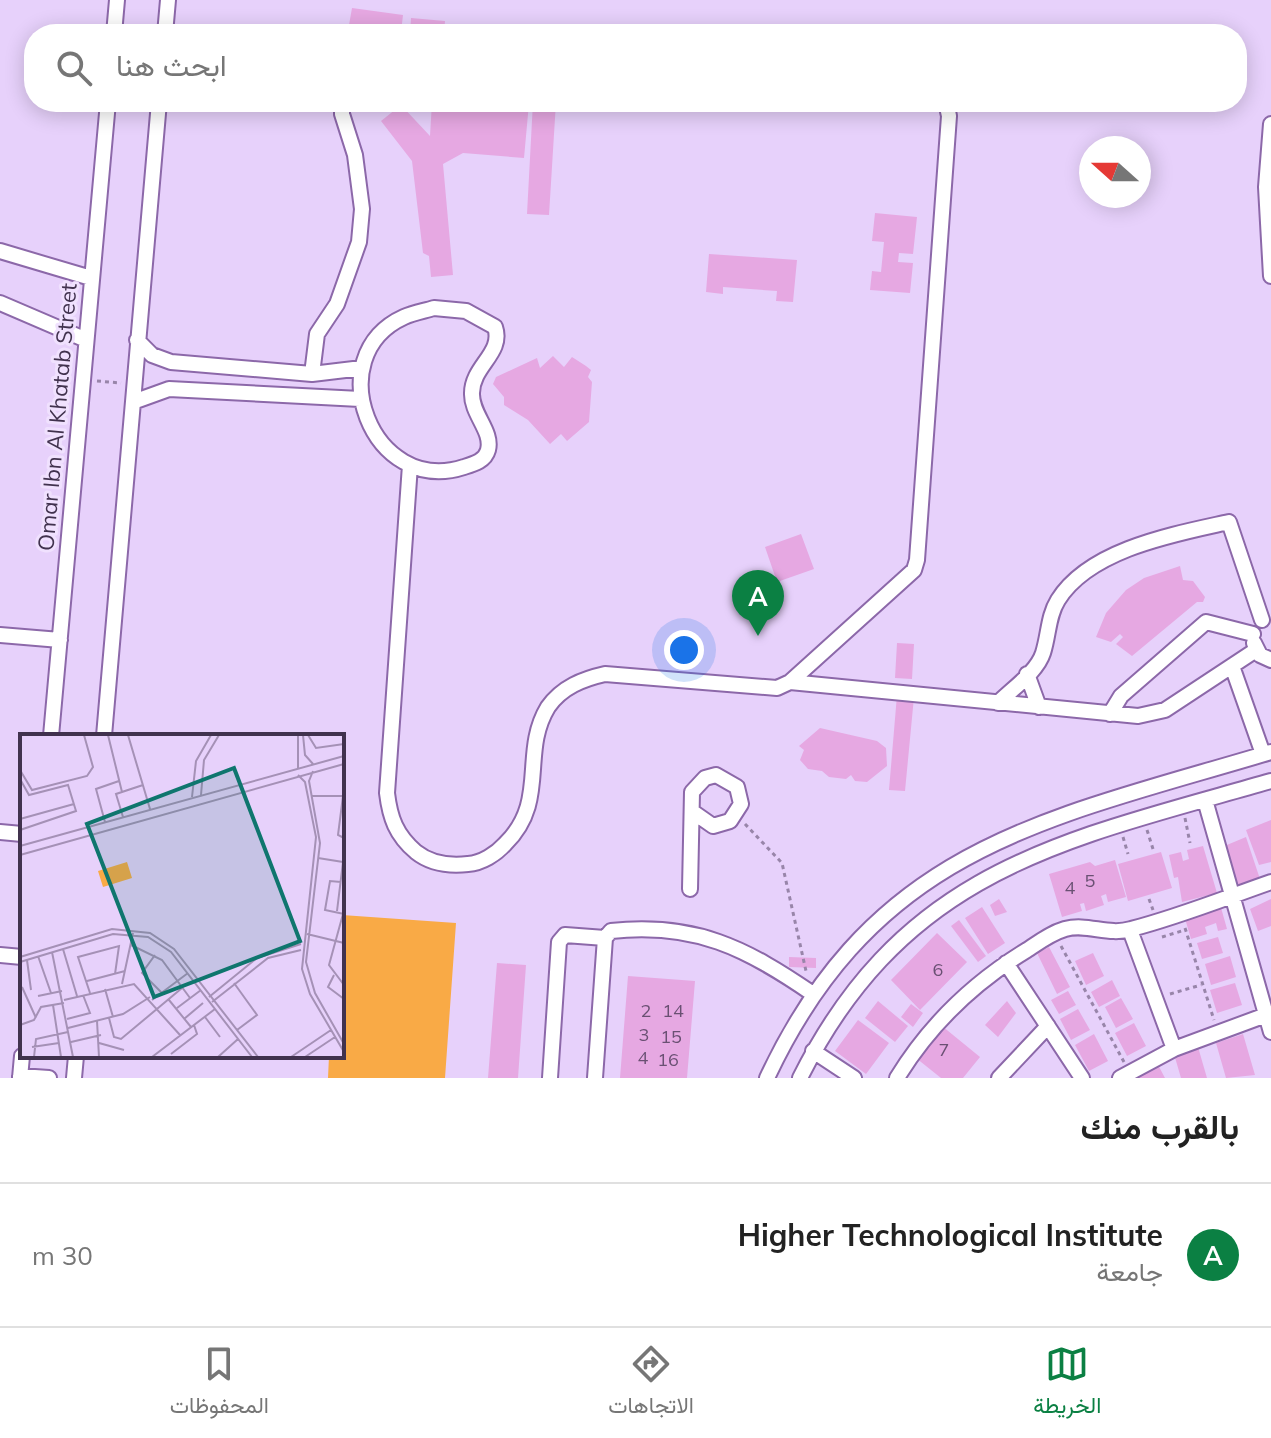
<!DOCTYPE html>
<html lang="ar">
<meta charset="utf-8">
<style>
:root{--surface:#fff;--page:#f6f6f6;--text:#222;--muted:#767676;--line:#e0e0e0;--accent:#0b8043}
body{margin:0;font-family:Mulish,Vazirmatn,sans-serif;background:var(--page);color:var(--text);direction:rtl}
.compass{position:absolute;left:1079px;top:136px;width:72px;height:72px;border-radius:50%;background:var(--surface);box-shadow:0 4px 20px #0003;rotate:291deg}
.you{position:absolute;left:684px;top:650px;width:28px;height:28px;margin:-20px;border:6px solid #fff;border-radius:50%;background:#1a73e8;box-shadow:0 0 0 12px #1a73e833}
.badge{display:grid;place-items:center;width:52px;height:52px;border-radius:50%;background:var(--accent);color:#fff;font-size:26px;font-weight:700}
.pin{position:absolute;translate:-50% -66px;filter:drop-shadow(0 2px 4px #0008)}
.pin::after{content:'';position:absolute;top:42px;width:28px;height:24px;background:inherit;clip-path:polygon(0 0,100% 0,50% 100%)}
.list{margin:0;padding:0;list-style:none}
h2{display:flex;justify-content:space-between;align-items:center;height:104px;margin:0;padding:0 32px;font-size:34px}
h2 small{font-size:26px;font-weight:400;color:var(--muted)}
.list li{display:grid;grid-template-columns:52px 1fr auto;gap:24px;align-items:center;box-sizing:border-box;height:144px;padding:0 32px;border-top:2px solid var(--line)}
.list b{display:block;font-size:30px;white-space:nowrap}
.list p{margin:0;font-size:26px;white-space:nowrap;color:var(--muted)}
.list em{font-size:26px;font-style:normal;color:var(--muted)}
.icon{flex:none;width:44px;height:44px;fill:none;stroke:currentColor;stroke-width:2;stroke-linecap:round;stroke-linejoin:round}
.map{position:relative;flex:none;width:1271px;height:1078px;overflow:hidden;direction:ltr}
.search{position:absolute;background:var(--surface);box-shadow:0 4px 20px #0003;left:24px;right:24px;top:24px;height:88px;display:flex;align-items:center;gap:20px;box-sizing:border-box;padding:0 28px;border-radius:32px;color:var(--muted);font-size:30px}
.sheet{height:248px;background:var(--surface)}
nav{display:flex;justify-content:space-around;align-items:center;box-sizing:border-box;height:112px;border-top:2px solid var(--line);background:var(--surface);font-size:22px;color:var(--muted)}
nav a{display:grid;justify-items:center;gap:4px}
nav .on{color:var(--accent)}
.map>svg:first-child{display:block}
.green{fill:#f9aa46}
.building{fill:#e6a8e2}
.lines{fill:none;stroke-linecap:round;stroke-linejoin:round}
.minor-casing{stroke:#8c68a9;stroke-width:18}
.path{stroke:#9885a9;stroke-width:3;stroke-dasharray:4 4;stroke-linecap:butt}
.minor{stroke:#fff;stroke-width:14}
.labels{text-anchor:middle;stroke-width:6;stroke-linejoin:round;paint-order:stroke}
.number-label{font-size:18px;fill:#6a5073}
.street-label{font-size:22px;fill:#41324e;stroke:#f0e1fe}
.inset-road{fill:none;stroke:#a591b6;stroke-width:2}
.view{fill:#0f766e;fill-opacity:0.15;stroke:#0f766e;stroke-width:4}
.inset-edge{fill:none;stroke:#41324e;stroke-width:4}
</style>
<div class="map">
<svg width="1271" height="1078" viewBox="0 0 1271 1078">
<rect width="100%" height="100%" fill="#e7d1fb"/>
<path class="green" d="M342 915 456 923 445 1078H328L329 1056H342Z"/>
<path class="building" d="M352 8 403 15 401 32 349 25Z
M411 18 445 21 444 34H410Z
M432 102 529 103 524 158 463 153 443 164 453 275 431 277 429 256 423 253 412 161 381 121 401 105 430 136Z
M533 102H556L549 215 527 214Z
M875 213 917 217 913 254 899 253 898 262 913 263 910 293 870 290 872 271 881 272 884 242 872 241Z
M709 254 797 260 793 302 776 301 777 291 723 287V294L706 292Z
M553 356 564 367 572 357 586 366 591 370 588 377 592 382 589 422 567 441 561 434 550 444 528 420 504 405V397L493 384 496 377 537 358 540 368Z
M801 534 814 569 777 582 765 547Z
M1180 566 1183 580 1193 581 1205 597 1203 602H1197L1132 656 1116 644 1123 637 1120 634 1111 642 1096 637 1106 613 1126 590 1144 578Z
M897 643 914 644 912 679 895 678Z
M897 695 914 697 905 791 889 790Z
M820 728 877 741 886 748 887 766 867 782 855 781 851 775 846 779 829 777 822 771 808 769 800 760 804 750 799 746Z
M1271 820V862L1259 865 1246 830Z
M1246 837 1260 879 1233 886 1230 877 1234 875 1222 847Z
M1203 846 1217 893 1182 902 1178 877 1174 878 1169 855 1181 852 1183 861 1189 859 1187 850Z
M1161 852 1172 888 1128 901 1118 864Z
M1115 860 1126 897 1108 902 1106 894 1101 896 1104 905 1086 911 1084 903 1080 904 1082 911 1062 917 1049 874 1090 862 1095 866Z
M999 899 1007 912 995 916 990 905Z
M1271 899V926L1258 931 1250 909Z
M1220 904 1227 929 1218 931 1216 923 1205 927 1207 934 1191 939 1184 915Z
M982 907 1005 943 988 954 965 918Z
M959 920 986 956 978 962 951 926Z
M937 933 967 962 920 1010 891 980Z
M1218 937 1223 953 1202 959 1197 943Z
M1049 947 1070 987 1057 994 1037 953Z
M1093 953 1104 976 1086 985 1075 961Z
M1230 956 1236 977 1211 985 1205 964Z
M789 957 816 958V968L789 967Z
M497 963 526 965 518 1078H488Z
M628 976 695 981 687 1078H620Z
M1112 980 1120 996 1099 1007 1091 992Z
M1235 983 1242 1005 1217 1013 1210 990Z
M1068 991 1076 1005 1059 1014 1051 1000Z
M1121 998 1133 1019 1116 1028 1105 1007Z
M878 1001 908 1026 895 1042 865 1018Z
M1007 1001 1016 1013 998 1037 985 1025Z
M911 1004 923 1013 913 1027 901 1017Z
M1078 1009 1090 1030 1071 1040 1060 1019Z
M858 1020 889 1043 866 1074 835 1051Z
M1134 1023 1146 1046 1127 1056 1115 1033Z
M942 1026 980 1057 963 1078H941L916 1058Z
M1094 1034 1108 1061 1089 1071 1075 1045Z
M1243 1034 1255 1075 1226 1078 1216 1043Z
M1198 1047 1207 1078H1181L1174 1054Z
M1157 1063 1165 1078H1128Z"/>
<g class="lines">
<defs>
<path id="minor" d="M114 34 117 0
M165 34 168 0
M1271 124 1266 187 1271 276
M0 251 91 278
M0 303 84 339
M434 308 466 311 495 327C504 353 472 366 472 393 471 414 493 431 488 450 485 461 474 464 464 467 372 497 318 356 404 317 413 313 424 311 434 308Z
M137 340 152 355 171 362 312 374 362 368
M312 374 317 334 337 304 359 242 362 209 355 155 342 114V102
M133 402 169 389 360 399
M410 465 387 793C390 818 396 835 416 852 431 864 450 866 468 864 482 863 496 854 505 844 549 801 520 753 548 707 562 687 583 679 605 674L777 688 790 682 914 570 917 560 949 116 946 102
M0 635 60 640
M1254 643 1260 655 1271 660
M1232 666 1263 754
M1027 674 1039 707
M790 682 1138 716 1165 710 1256 650
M998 703C1012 689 1037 672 1043 653 1049 634 1048 616 1058 600 1090 549 1175 534 1229 522L1262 620
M1110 714 1121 696 1206 622 1253 634
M51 736 108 102
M104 736 159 102
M1205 800 1271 1032
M0 832 22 834
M690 889 692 792 705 778 716 775 737 787 741 804 730 821 713 826 693 812
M1130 930 1174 1049
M0 955 22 957
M1006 963 1082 1078
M813 1051 854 1078
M20 1076 49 1078
M20 1078 22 1056
M74 1078 76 1056
M550 1078 559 942 565 935 605 938
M595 1078 605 938 611 931C695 922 746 948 813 994
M767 1078C876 845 1048 819 1271 752
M800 1078C905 868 1065 840 1271 781
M897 1078C930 1024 973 983 1027 950 1039 942 1051 933 1065 929 1088 923 1108 936 1131 929 1178 917 1225 898 1271 882
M999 1078 1048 1026
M1120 1078 1174 1049 1266 1015"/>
</defs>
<use href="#minor" class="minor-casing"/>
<path class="path" d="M97 381 121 383
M1185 818 1190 843
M745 824 782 863 806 971
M1147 830 1153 849
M1123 837 1128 854
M1149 899 1153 910
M1185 928 1214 1020
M1162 937 1185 930
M1061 946 1124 1062
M1170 994 1201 985"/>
<use href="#minor" class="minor"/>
</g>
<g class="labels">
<g class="number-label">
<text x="1090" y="887">5</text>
<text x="1070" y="894">4</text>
<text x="938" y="976">6</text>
<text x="646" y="1017">2</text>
<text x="673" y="1017">14</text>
<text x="644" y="1041">3</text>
<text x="671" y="1043">15</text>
<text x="944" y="1056">7</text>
<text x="643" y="1064">4</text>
<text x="668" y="1066">16</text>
</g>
<g class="street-label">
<text transform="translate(57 417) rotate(-85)" y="8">Omar Ibn Al Khatab Street</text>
</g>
</g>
<g transform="translate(20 734)">
<rect width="324" height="324" fill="#e7d1fb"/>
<path d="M107 128 112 144 83 153 78 137Z" fill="#f9aa46"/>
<path class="inset-road" d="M88 1 102 58M108 1 130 75M278 1V34M283 1 285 21 293 30M288 1 296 14 324 10M0 36 12 56 67 42 73 33 64 1M293 37 289 47 300 109 286 228 295 259 324 310M278 41 285 48 296 103 282 235 290 260 324 318M0 45 9 61 48 51 56 77 0 96M181 61 184 26 199 1M291 62H324M323 62 318 101 324 104M172 63 176 27 191 1M103 83 96 60 123 51M0 85 54 70M85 88 76 55 99 47M0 112 324 22M0 121 324 30M298 124 323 128M321 148 310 147 305 176 324 180M317 177 323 128M323 180 309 231 324 251M287 200 324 209M111 211 142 226 170 264M43 215 57 262M32 218 53 323M135 221 122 239 142 259M18 222 31 259M0 223 92 195 130 199 154 215 238 323M7 226 11 256M0 228 93 200 128 203 151 218 232 323M314 241 308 253 324 265M67 247 105 237M214 249 237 281 217 296M102 250 113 199M2 253 16 284M85 255 93 283M70 259 58 223 99 212 95 240M18 262 42 257M189 263 237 224 281 210M44 266 114 250 160 301M132 266 168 239M149 266 171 293M192 268 248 224 281 216M33 271 41 323M157 274 181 256M185 283 200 303M89 284 94 303 101 305 162 254M47 285 70 279 63 261M164 285 183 269M77 287 79 323M0 291 14 286 21 273 44 269M48 294 103 280 130 263M51 308 81 301M79 309 104 316M12 313 39 309M151 320 177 300 174 291M14 323 16 305 48 298M132 323 195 275M198 323 218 305M271 323 311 296M285 323 315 303"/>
<path class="view" d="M214 34 280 207 134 263 67 90Z"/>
<rect width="324" height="324" class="inset-edge"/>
</g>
</svg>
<svg class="compass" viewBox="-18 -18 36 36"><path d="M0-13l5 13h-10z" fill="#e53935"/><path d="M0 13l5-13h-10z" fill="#767676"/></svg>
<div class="you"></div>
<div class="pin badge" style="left:758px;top:636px">A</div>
<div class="search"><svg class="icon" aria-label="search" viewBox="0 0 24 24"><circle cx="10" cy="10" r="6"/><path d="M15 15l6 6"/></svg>ابحث هنا</div>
</div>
<section class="sheet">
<h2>بالقرب منك<small></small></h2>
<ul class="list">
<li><span class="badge">A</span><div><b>Higher Technological Institute</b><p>جامعة</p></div><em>30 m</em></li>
</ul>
</section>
<nav>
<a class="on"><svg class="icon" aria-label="map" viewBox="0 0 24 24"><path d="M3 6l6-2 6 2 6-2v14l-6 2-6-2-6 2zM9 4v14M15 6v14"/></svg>الخريطة</a>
<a><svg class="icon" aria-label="directions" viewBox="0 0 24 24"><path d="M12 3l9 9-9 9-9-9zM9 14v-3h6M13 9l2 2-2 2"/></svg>الاتجاهات</a>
<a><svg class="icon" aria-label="saved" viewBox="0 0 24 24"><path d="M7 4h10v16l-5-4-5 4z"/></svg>المحفوظات</a>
</nav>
